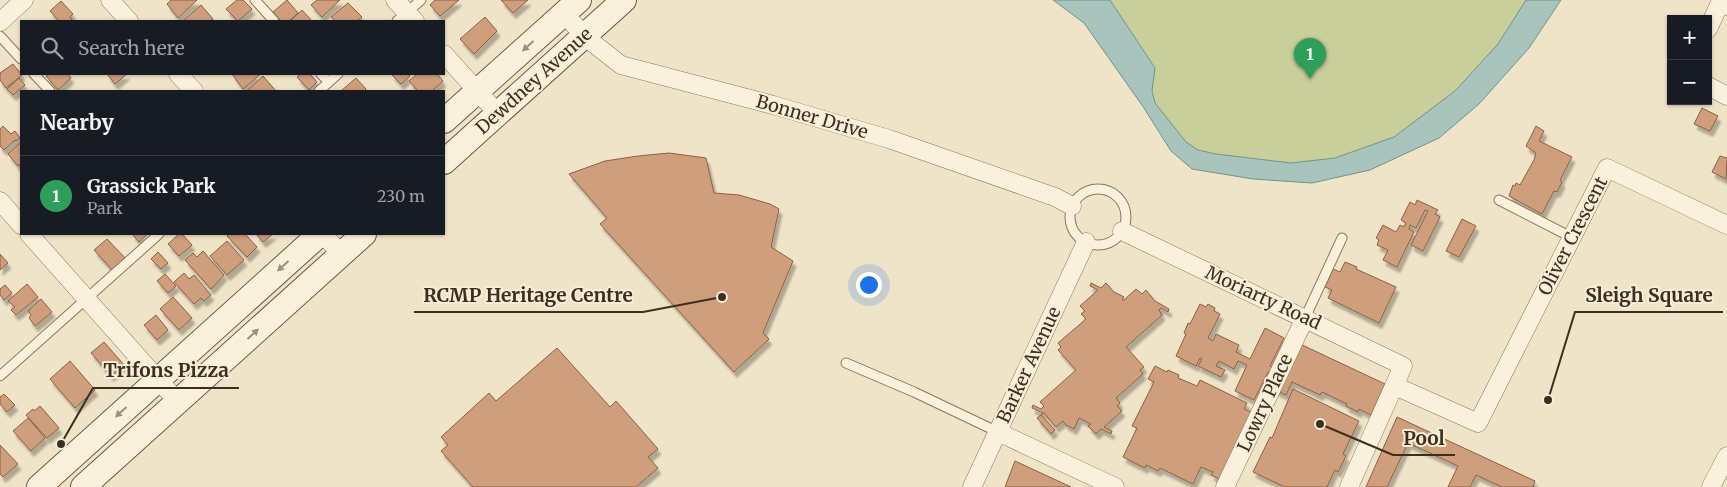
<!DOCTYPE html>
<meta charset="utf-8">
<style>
:root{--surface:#171b24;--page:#20242c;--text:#f1f3f6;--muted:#9ea1a6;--line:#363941;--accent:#d93025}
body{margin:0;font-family:Merriweather,serif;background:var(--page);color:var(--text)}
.controls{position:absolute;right:15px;top:15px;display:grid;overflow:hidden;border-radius:0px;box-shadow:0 1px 4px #0004}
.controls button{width:45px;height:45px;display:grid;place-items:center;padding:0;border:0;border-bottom:1px solid var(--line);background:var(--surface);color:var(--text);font:25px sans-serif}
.you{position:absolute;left:868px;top:284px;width:18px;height:18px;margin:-12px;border:4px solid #fff;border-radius:50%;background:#1a73e8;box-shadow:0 0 0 8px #1a73e833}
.badge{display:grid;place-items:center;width:32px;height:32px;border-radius:50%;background:var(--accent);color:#fff;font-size:16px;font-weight:700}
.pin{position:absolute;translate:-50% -41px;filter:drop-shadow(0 1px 2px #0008)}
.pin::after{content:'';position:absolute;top:26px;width:18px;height:15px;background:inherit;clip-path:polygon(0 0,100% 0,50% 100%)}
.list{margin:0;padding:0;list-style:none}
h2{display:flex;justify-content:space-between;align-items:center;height:65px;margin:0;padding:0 20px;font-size:21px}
h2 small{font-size:16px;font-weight:400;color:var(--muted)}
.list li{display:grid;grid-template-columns:32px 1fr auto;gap:15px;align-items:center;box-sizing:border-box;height:80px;padding:0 20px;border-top:1px solid var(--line)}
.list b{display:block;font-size:19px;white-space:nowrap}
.list p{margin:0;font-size:16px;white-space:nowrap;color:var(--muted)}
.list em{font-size:16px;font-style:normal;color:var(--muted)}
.icon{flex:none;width:28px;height:28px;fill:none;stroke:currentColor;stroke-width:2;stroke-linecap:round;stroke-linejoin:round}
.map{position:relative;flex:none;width:1727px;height:487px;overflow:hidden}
.search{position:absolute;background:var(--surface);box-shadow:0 1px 4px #0004;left:20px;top:20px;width:425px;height:55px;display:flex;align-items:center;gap:12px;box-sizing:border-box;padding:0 18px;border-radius:0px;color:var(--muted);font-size:19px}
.panel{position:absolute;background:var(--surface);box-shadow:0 1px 4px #0004;left:20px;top:90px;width:425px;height:145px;border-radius:0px}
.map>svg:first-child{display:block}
.green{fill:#c9cf9b}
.water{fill:#a9c4bc;stroke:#6f938a}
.building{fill:#cf9f7d;stroke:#8d5f41;filter:url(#shadow)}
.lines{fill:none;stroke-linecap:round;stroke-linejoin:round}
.service-casing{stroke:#8d765c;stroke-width:11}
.minor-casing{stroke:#8d765c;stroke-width:19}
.secondary-casing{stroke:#6f573f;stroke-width:26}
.service{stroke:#faf1dc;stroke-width:9}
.minor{stroke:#faf1dc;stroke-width:18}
.secondary{stroke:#faf1dc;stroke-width:24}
.oneway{fill:#9c907e}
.labels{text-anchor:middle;stroke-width:4;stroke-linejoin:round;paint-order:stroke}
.street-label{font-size:18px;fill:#3d2e20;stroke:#f7eed8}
.leader{fill:none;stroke:#3d2e20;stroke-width:2}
.callout-dot{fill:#3d2e20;stroke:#f7eed8;stroke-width:2}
.callout-label{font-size:19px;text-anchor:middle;font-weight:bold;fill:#3d2e20;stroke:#f7eed8;stroke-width:4;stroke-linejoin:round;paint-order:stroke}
</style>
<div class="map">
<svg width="1727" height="487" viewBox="0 0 1727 487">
<defs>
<filter id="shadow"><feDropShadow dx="3" dy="5.5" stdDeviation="1" flood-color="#0004"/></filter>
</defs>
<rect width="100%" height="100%" fill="#f0e4c8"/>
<path class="green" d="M1110 0H1526L1498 44 1455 91 1394 138 1335 158 1291 163 1216 154 1198 150 1186 142 1155 103 1152 91 1155 68Z"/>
<path class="water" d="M1053 0H1110L1155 68 1152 91 1155 103 1186 142 1198 150 1216 154 1291 163 1335 158 1394 137 1455 91 1498 44 1526 0H1561L1529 48 1479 104 1439 138 1370 170 1312 183 1253 179 1192 169 1171 151 1144 108 1084 23Z"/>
<path class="building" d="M171 0H197L178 18 167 4Z
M237 0H243L252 9 238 21 226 9Z
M287 0 298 13 289 21H281L273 12Z
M317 0H340L322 17 311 5Z
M435 0H459L440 16 430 5Z
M501 0H528L513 13Z
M61 1 73 14 70 17 72 20 70 21H59L50 11Z
M348 3 362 17 357 21H335L331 17Z
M201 5 213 19 210 21H183Z
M302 10 312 21H290Z
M485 17 497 31 474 54 460 39Z
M13 64 22 75 6 88 0 80V73Z
M49 74H68L71 78 58 90 46 76Z
M107 74H127L115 84Z
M232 74H261L243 89Z
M301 74H310L317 82 309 90 297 77Z
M391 74H408L410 76 401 84Z
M417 74H437L443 81 432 91H418L409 81Z
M263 76 276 91H247Z
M19 78 25 85 13 95 7 89Z
M356 78 366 89 364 91H341Z
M1702 108 1718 116 1710 131 1694 124Z
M3 126 11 134 15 131 20 138 16 141 15 140 4 150 0 146V129Z
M1536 126 1544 131 1539 141 1572 157 1560 180 1562 182 1557 192 1554 191 1542 214 1509 196 1513 185 1515 186 1516 183 1520 185 1534 160 1536 153 1526 146Z
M21 142V164L18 166 8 154Z
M669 153 706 158 714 193 739 195 770 204 779 209 771 247 793 261 763 333 769 339 734 372 600 224 607 218 569 174 605 161 638 156Z
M1720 156 1727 158 1726 179 1712 172Z
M1417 200 1438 210 1435 214 1440 217 1423 251 1411 245 1428 211 1425 210 1416 228 1410 225 1409 229 1414 232 1397 267 1383 260 1388 250 1377 245 1379 240 1376 238 1383 225 1396 232 1400 225 1404 227 1406 223 1401 220 1410 202 1415 205Z
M1462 219 1476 226 1459 257 1446 251Z
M132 234H148L139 242Z
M179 234H182L192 245 179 256 168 244Z
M229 234H245L257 247 247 257 227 236Z
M256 234H273L263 242Z
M107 239 126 259 113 271 94 250Z
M227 241 244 260 227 275 210 256Z
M203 251 224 275 211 289 185 260 193 253 197 257Z
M158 252 168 263 161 269 151 259Z
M0 254 8 263 0 270Z
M1345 262 1357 267 1356 269 1396 287 1379 323 1328 298 1332 290 1325 287 1333 269 1340 272Z
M184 273 189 279 194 275 211 295 204 301 201 298 194 304 174 282Z
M165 274 176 286 168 293 157 281Z
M1091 283 1101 288 1106 283 1114 292 1124 297 1122 300H1124L1136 289 1142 294 1146 290 1155 301 1169 309 1168 312 1161 308 1159 310 1162 315 1126 347 1144 367 1140 370 1143 374 1116 398 1120 403 1117 406 1122 411 1104 427 1112 431 1111 434 1101 429 1096 434 1088 426 1091 424 1079 418 1074 429 1066 425 1063 421 1056 427 1044 413 1041 415 1055 430 1051 434 1037 418 1043 413 1032 408 1033 405 1041 409 1044 406 1040 402 1076 370 1058 350 1061 347 1058 343 1086 319 1081 314 1085 311 1080 306 1098 290 1090 286Z
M27 284 38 297 16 315 11 310 15 307 8 301Z
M5 285 12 293 4 300 0 295V289Z
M173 297 192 318 179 330 160 309Z
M41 299 52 312 35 326 29 318 31 315 28 311Z
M1200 304 1206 307 1208 304 1215 308 1214 311 1220 314 1208 338 1213 341 1216 334 1239 345 1236 352 1250 359 1265 328 1284 338 1270 366 1273 368 1271 373 1268 372 1254 400 1235 391 1247 365 1238 361 1234 369 1219 361 1216 366 1225 370 1221 377 1198 366 1202 359 1200 358 1196 366 1176 356 1186 334 1184 333 1188 323 1190 324Z
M156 315 168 330 157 340 144 325Z
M104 342 124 365 111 376 91 353Z
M1298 343 1385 384 1371 415 1359 409 1358 412 1346 406 1347 404 1322 392 1320 395 1292 382 1286 395 1275 390Z
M557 348 610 407 616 401 658 449 648 457 658 468 636 487H473L441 451 448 445 441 437 489 393 496 401Z
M70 361 95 390 75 408 50 379Z
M1155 366 1167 372 1168 370 1179 375 1178 378 1197 386 1200 380 1247 403 1244 409 1256 414 1224 481 1211 475 1213 472 1201 467 1193 484 1160 468 1158 471 1146 465 1145 468 1123 457 1137 428 1132 426 1154 382 1148 379Z
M1293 389 1359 421 1343 454 1346 456 1338 472 1335 470 1327 487H1285L1253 472 1270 437 1272 438Z
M4 394 15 405 7 412 0 404V397Z
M40 406 59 428 47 438 26 415 33 409 34 411Z
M1397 417 1535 481 1533 487H1502L1476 475 1470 487H1448L1458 466 1408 443 1387 487H1366Z
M28 418 45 438 31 451 13 431Z
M0 445 18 464 3 477 0 474Z
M1015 461 1071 487H1005Z"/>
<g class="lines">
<defs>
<path id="service" d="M255 0 274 21
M397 21 421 0
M0 36 21 59
M34 74 50 91
M321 74 329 82
M319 91 338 74
M1070 217a28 28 0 1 1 56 0a28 28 0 1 1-56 0Z
M1499 200 1573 238
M1305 318 1342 238
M846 363 914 392 998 432
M0 376 159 234"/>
<path id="minor" d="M110 0 129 21
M395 0 415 21
M564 13 584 36 621 65 773 105 889 139 1055 197 1072 206
M0 22 24 0
M1708 29 1720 3 1727 6
M444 54 498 114
M178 74 194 91
M1708 86 1727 96
M0 201 21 225
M1122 231 1403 366 1349 487
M29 234 178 402
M323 234 341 254
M1395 386 1478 423 1607 168 1727 225
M998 432 1115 487
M972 487 1086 242
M1225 487 1305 318
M1711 487 1727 456"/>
<path id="secondary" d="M444 121 579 0
M444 162 624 0
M39 487 320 234
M83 487 364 234"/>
</defs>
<use href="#service" class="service-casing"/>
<use href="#minor" class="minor-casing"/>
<use href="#secondary" class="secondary-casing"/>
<use href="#service" class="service"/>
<use href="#minor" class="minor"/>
<use href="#secondary" class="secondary"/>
</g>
<defs><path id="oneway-solid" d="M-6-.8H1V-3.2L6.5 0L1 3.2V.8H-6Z" transform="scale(1.25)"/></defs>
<g class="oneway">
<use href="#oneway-solid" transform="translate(528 46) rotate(138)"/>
<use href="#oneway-solid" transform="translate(283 266) rotate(138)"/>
<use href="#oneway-solid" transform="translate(253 334) rotate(-42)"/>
<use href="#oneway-solid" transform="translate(121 412) rotate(138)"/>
</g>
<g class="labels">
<g class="street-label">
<text transform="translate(534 81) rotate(-42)" y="6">Dewdney Avenue</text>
<text transform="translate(812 117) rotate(16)" y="6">Bonner Drive</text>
<text transform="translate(1573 236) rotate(-63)" y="6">Oliver Crescent</text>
<text transform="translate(1263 298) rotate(25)" y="6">Moriarty Road</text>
<text transform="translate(1029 365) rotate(-65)" y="6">Barker Avenue</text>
<text transform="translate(1265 403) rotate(-65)" y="6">Lowry Place</text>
</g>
</g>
<path class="leader" d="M1548 400L1575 312H1723M722 297L643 312H414M61 444L93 388H239M1320 424L1393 455H1455"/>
<g class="callout-dot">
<circle cx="1548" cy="400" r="5"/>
<circle cx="722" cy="297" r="5"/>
<circle cx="61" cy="444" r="5"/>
<circle cx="1320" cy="424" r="5"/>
</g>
<g class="callout-label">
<text x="1649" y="302">Sleigh Square</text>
<text x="528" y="302">RCMP Heritage Centre</text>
<text x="166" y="377">Trifons Pizza</text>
<text x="1424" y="445">Pool</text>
</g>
</svg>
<div class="controls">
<button>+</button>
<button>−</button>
</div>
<div class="you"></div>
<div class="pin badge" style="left:1310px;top:79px;background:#2e9e5b">1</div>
<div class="search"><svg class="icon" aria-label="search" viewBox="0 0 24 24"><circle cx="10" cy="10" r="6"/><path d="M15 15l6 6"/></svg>Search here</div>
<section class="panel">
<h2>Nearby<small></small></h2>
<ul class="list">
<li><span class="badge" style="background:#2e9e5b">1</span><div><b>Grassick Park</b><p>Park</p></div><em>230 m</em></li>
</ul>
</section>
</div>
